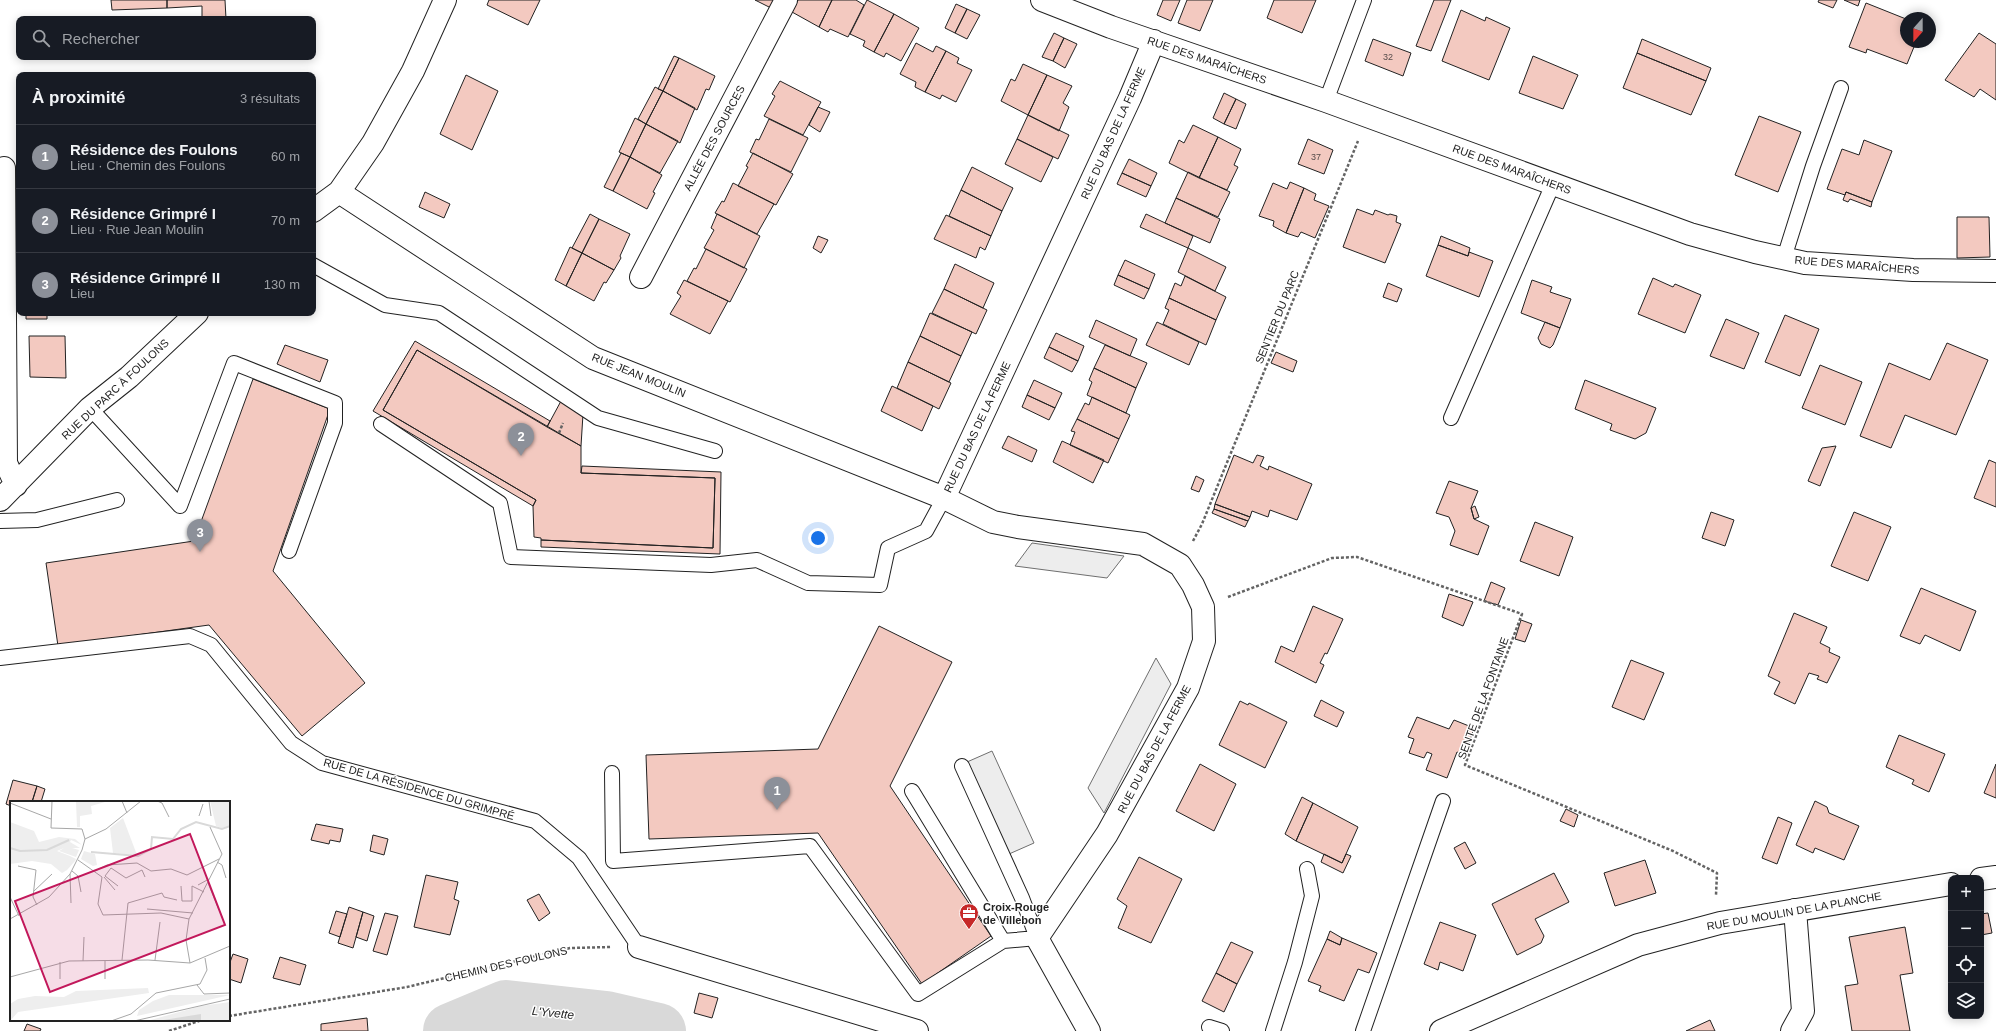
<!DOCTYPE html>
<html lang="fr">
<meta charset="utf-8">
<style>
:root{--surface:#171b24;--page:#20242c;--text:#f1f3f6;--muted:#9ea1a6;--line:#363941;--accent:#8c9099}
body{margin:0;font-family:Helvetica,sans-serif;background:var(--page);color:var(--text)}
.controls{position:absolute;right:12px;bottom:12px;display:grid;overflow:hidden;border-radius:8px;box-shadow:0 2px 10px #0003}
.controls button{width:36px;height:36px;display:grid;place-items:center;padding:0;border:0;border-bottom:1px solid var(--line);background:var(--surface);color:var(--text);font:20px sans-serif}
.compass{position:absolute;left:1900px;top:12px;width:36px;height:36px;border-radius:50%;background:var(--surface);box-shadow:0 2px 10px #0003;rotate:201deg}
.you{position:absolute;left:818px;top:538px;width:14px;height:14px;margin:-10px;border:3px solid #fff;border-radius:50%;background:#1a73e8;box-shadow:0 0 0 6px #1a73e833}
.badge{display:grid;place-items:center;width:26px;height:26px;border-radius:50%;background:var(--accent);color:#fff;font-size:13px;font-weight:700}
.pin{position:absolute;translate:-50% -33px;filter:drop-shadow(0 1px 2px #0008)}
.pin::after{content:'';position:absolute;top:21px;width:14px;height:12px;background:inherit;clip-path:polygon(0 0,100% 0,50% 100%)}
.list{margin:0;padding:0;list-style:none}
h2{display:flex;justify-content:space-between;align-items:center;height:52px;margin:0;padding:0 16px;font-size:17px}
h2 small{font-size:13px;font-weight:400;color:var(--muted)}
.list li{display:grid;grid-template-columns:26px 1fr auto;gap:12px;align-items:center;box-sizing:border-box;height:64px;padding:0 16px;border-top:1px solid var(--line)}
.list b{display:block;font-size:15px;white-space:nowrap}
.list p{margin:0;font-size:13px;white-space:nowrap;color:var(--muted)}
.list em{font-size:13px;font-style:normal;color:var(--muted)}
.icon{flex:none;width:22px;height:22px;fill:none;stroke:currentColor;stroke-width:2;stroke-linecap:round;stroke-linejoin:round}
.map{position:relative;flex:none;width:1996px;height:1031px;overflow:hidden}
.search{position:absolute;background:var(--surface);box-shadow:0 2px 10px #0003;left:16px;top:16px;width:300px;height:44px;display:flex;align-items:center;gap:10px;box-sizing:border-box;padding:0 14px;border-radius:8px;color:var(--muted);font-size:15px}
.panel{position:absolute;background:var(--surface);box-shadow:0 2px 10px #0003;left:16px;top:72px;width:300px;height:244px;border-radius:8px}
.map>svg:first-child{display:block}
.parking{fill:#ededed;stroke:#6f6f6f}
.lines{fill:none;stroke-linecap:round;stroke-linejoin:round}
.river{stroke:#d9d9d9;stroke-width:56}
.building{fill:#f3c9c0;stroke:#222}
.lane-casing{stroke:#222;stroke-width:16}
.street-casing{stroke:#222;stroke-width:24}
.secondary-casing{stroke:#222;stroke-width:24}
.path{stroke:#646464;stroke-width:2.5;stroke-dasharray:3 2;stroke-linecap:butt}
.lane{stroke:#fff;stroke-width:14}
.street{stroke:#fff;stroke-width:22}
.secondary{stroke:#fff;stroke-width:22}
.labels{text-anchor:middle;stroke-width:3;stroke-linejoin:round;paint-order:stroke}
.number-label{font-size:9px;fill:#564c4a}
.street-label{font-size:11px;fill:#222;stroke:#fff}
.poi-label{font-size:11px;font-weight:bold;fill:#222;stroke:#fff;text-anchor:start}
.water-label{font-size:12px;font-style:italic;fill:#222;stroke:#fff}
.inset-river{fill:none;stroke:#d9d9d9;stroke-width:2}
.inset-road{fill:none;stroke:#a7a7a7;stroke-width:1}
.view{fill:#c2185b;fill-opacity:0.15;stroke:#c2185b;stroke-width:2}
.inset-edge{fill:none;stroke:#222;stroke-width:2}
</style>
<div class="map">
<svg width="1996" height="1031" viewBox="0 0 1996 1031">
<rect width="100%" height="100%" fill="#fff"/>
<path class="parking" d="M1032 543 1124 556 1107 578 1015 566Z
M1156 658 1171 684 1104 813 1088 788Z
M992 751 1034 843 1009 854 967 762Z"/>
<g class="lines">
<path class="river" d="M451 1031 506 1008 606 1019 658 1031"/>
</g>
<path class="building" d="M111 0H167V8L112 10Z
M167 0H225L226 19H202V6L167 8Z
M489 0H540L528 25 487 5Z
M755 0H777L773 9Z
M798 0H832L819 27 792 12Z
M832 0H856L864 5 848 37 830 29 828 32 819 27Z
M867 0 894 14 874 52 863 46 865 41 850 34Z
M1163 0H1180L1171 21 1157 15Z
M1187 0H1213L1200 31 1178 23Z
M1274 0H1316L1302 33 1267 18Z
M1434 0H1451L1431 51 1416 46Z
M1819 0H1837L1833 8 1818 2Z
M1844 0H1860L1858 6Z
M1866 3 1906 19V42H1916L1907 64 1867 49 1866 53 1849 47Z
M956 4 967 9 955 33 945 28Z
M967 9 980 15 967 39 955 33Z
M1461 10 1485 21 1486 17 1510 28 1489 80 1442 61Z
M894 14 919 28 901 61 886 53 884 57 874 52Z
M1054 33 1064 38 1053 61 1042 57Z
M1979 33 1996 44V100L1980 89 1974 97 1945 80Z
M1064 38 1077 44 1065 68 1053 61Z
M1373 39 1411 53 1403 76 1365 61Z
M1642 39 1711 68 1706 81 1637 53Z
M916 43 933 52 936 46 946 51 925 92 915 87 916 82 900 74Z
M946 51 959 58 957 63 972 70 956 102 942 95 940 99 925 92Z
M1637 53 1706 81 1691 115 1623 88Z
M674 56 679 58 663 91 658 89Z
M1533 56 1578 75 1563 109 1519 93Z
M679 58 715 76 709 90 706 89 697 110 663 91Z
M1023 64 1047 75 1028 115 1001 101 1011 79 1015 81Z
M466 75 498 91 472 150 440 134Z
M1047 75 1072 86 1063 103 1069 107 1059 131 1028 115Z
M780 81 821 102 803 135 764 116 775 96 772 94Z
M655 87 663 91 646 124 638 119Z
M663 91 695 108 680 143 646 124Z
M1224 93 1236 99 1224 124 1213 118Z
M1236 99 1246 104 1236 129 1224 124Z
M818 107 830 112 820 132 809 125Z
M1028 115 1069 135 1058 159 1017 139Z
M1759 116 1801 132 1778 192 1735 175Z
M635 118 646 124 630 157 619 152Z
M769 119 808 138 791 172 750 152 756 139 759 140Z
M646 124 678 141 660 173 630 157Z
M1193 125 1218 137 1199 178 1169 163 1179 140 1184 143Z
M1218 137 1241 149 1234 165 1238 167 1227 190 1199 178Z
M1017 139 1053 157 1041 182 1005 164Z
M1308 139 1333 150 1324 174 1298 164Z
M1864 140 1892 151 1872 202 1846 192 1845 195 1827 189 1842 149 1859 155Z
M621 153 630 157 613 191 604 187Z
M753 153 793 174 776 205 738 186 748 167 746 166Z
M630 157 662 175 653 192 655 193 647 209 613 191Z
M1129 159 1157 173 1151 186 1122 173Z
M972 167 1013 188 1002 211 961 190Z
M1188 172 1230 192 1218 217 1176 198Z
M1122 173 1151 186 1146 197 1117 184Z
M1290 182 1304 188 1286 233 1273 226 1274 221 1259 216 1273 183 1287 189Z
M733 183 774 204 757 234 715 213 722 201 724 202Z
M1304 188 1316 194 1314 200 1329 206 1315 238 1301 232 1298 237 1286 233Z
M961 190 1002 211 991 236 949 216Z
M425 192 450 204 444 218 419 207Z
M1846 192 1872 202 1871 207 1850 199 1848 202 1843 200Z
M1176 198 1220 219 1210 243 1165 223Z
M1357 209 1373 215 1375 210 1388 215 1390 214 1397 216 1396 222 1401 224 1385 263 1343 247Z
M590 214 599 219 582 253 572 248Z
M717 214 760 236 744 268 704 248 714 230 711 228Z
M1146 214 1193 236 1188 248 1140 227Z
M946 215 991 236 985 250 980 247 976 258 934 239Z
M1957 217H1989L1990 257 1957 258Z
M599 219 630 234 620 256 621 258 614 270 582 253Z
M818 236 828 240 821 253 813 248Z
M1441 236 1470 248 1468 256 1438 245Z
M1438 245 1468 256 1469 252 1493 261 1479 297 1426 276Z
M570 247 582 253 566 286 555 280Z
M1188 248 1226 267 1215 291 1178 272Z
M706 249 747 269 730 302 687 281 694 268 696 269Z
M582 253 614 270 606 283 604 282 594 301 566 286Z
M1125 260 1155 274 1149 289 1118 275Z
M955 264 994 283 983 308 944 289Z
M1118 275 1149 289 1144 299 1114 285Z
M1185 276 1226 297 1216 320 1169 298 1175 283 1181 286Z
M1653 278 1673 287 1675 284 1701 295 1685 333 1638 314Z
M684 280 728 301 710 334 670 314 681 296 677 293Z
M1532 280 1552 287 1550 292 1571 299 1560 328 1521 313Z
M1388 283 1402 289 1397 302 1383 297Z
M944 289 987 310 976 334 932 313Z
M1169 298 1216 320 1206 345 1163 324 1169 310 1165 308Z
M26 313H47V319H26Z
M930 313 972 332 961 356 920 336Z
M1785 315 1819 329 1800 376 1765 362Z
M1726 319 1759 333 1744 369 1710 356Z
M1096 320 1137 339 1130 356 1089 337Z
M1157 322 1199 342 1189 365 1146 345Z
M1545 322 1560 328 1553 345 1550 348 1541 344 1538 338Z
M1056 333 1084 346 1078 361 1049 347Z
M29 336H65L66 378 30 377Z
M920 336 961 356 949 382 908 362Z
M415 341 550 421 547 427 417 350 383 410 536 500 533 506 373 411Z
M1947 343 1988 360 1956 435 1905 415 1891 448 1860 436 1889 363 1930 380Z
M285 345 328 360 320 382 277 364Z
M1105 345 1147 363 1136 388 1094 368Z
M1049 347 1078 361 1072 372 1044 358Z
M417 350 581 446V473L715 478 713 548 541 540V538L534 537 533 506 536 500 383 410Z
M1276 352 1297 361 1293 372 1271 363Z
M908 362 951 383 939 409 897 388Z
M1820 365 1862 382 1845 425 1802 408Z
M1094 368 1136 388 1126 413 1087 395 1092 382 1089 380Z
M253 379 330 409 273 571 365 683 302 736 209 625 58 646 46 563 194 541Z
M1034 380 1062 393 1055 408 1027 395Z
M1585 380 1656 408 1646 433 1635 439 1610 430 1612 424 1575 409Z
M892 386 933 406 922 431 881 411Z
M1027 395 1055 408 1049 420 1022 407Z
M1092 397 1130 415 1119 439 1077 419 1085 403 1089 405Z
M561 401 583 414 581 446 547 427Z
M1077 419 1119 439 1108 463 1070 445 1075 432 1071 431Z
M1008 436 1037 450 1032 462 1002 448Z
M1062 441 1104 460 1093 483 1053 462Z
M1836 446 1820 486 1808 481 1822 448Z
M1234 455 1253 463 1257 455 1264 457 1260 466 1268 470 1269 466 1312 484 1297 520 1270 510 1268 517 1252 511 1250 517 1215 504Z
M1989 460 1996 463V507L1974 498Z
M582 466 721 472 720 554 541 547V540L713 548 715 478 581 473Z
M1196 476 1204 480 1199 492 1191 489Z
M1449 481 1478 491 1471 508 1474 519 1489 526 1478 555 1450 545 1455 531 1449 517 1436 513Z
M1215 504 1250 517 1248 521 1214 509Z
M1475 506 1479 517 1474 519 1471 508Z
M1214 509 1248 521 1245 527 1212 513Z
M1711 512 1734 520 1725 546 1702 538Z
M1854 512 1891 527 1868 581 1831 566Z
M1535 522 1573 537 1559 576 1520 561Z
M1491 582 1505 588 1498 605 1484 601Z
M1921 588 1976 611 1960 651 1925 635 1920 644 1900 636Z
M1449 594 1473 602 1463 626 1442 617Z
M1313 606 1343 619 1327 654 1325 653 1320 663 1324 665 1316 683 1275 662 1281 646 1294 652Z
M1794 613 1827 627 1820 643 1830 648 1829 652 1840 657 1827 683 1817 679 1819 676 1809 673 1795 704 1774 694 1780 682 1768 676Z
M1521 620 1532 624 1525 642 1515 639Z
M879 626 952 662 890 786 991 936 922 984 818 833 649 839 646 755 818 749Z
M1631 660 1664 673 1644 720 1612 707Z
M1321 700 1344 712 1337 727 1314 716Z
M1240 701 1248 705 1249 703 1287 722 1265 768 1219 745Z
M1417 717 1449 729 1454 720 1474 728 1465 755 1457 752 1447 778 1426 770 1432 754 1427 752 1424 758 1409 753 1414 739 1408 737Z
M1899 735 1945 754 1929 792 1912 784 1914 780 1886 767Z
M1200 764 1236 784 1214 831 1176 811Z
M1996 764V798L1984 793Z
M13 780 37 786 32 802H11V806L6 804Z
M37 786 45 789 41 802H32Z
M1302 797 1313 803 1296 841 1285 834Z
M1815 801 1827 807 1829 813 1859 826 1844 860 1815 848 1813 853 1796 845Z
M1313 803 1358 827 1342 863 1296 841Z
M1566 809 1578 815 1574 827 1560 821Z
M1778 817 1792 823 1777 864 1762 858Z
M316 824 343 829 340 842 330 840 329 844 311 840Z
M373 835 388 839 384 855 370 851Z
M1465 842 1476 863 1465 869 1454 848Z
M1324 854 1342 863 1346 854 1351 856 1343 873 1321 862Z
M1139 857 1182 879 1151 943 1118 928 1127 906 1117 899Z
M1645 860 1656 893 1615 906 1604 873Z
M1554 873 1569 902 1535 919 1544 936 1541 943 1517 955 1492 904Z
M426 875 458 882 454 899 459 901 450 935 414 927Z
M539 894 550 913 539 921 527 900Z
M349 907 363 912 353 948 338 943Z
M336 911 347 914 340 937 329 933Z
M363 912 374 916 367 941 356 937Z
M385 913 398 916 387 955 373 951Z
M1988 913 1992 933 1981 935V914Z
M1440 922 1476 935 1463 971 1440 962 1438 970 1424 964Z
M1905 927 1913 973 1900 975 1910 1031H1852L1845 986 1858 984 1849 937Z
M1330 931 1342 938 1340 945 1327 939Z
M1342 938 1377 953 1369 973 1358 969 1344 1001 1319 991 1321 986 1308 981 1327 939 1340 945Z
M1231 942 1253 952 1237 984 1216 973Z
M233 954 248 959 241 983 229 979V965Z
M280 957 306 965 300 985 273 978Z
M1216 973 1237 984 1224 1012 1202 1001Z
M699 993 718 998 712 1018 694 1013Z
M367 1018 368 1031H321V1024Z
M1710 1020 1715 1031H1686Z
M27 1024 41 1029 40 1031H24Z"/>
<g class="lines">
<defs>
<path id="lane" d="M1326 101 1364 0
M1784 258 1813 166 1841 88
M313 265 385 305 439 313 598 418 715 451
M90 408 180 506 234 363 335 403V423L289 551
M1451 418 1553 184
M381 424 500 503 511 557 711 565 757 560 808 583 880 585 888 548 926 531 944 498
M0 521 37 520 117 500
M0 658 190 636 211 645 291 743 322 763 535 821 579 858 639 947
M962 766 1022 898 1037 938 1003 941
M612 773 613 861 810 846 918 994 1003 941 912 791
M1209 1027 1222 1031
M1273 1031 1295 962 1312 896 1307 869
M1363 1031 1443 801"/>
<path id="street" d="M1042 0 1111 27 1326 101 1690 234 1755 252 1805 263 1913 270 1996 271
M4 168 6 463 16 485
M339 192 593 358 944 498 993 522 1018 527 1143 544 1180 565 1193 585 1203 607 1204 641 1188 688 1107 834 1037 938 1089 1031
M313 211 339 192 373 143 413 71 445 0
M641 277 786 0
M944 498 1130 98 1154 41
M0 500 90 408 129 377 197 313
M639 947 917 1031
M1792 1031 1803 1011 1795 910"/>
<path id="secondary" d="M1981 879 1996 877
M1441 1031 1638 945 1720 923 1951 884"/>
</defs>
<use href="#lane" class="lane-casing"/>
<use href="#street" class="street-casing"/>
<use href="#secondary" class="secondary-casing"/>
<path class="path" d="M559 433 563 423
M1193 541 1202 524 1358 141
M1228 597 1332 558 1357 557 1522 614 1465 765 1673 851 1717 873 1716 895
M229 1016 407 987 570 948 612 947
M169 1031 202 1020"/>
<use href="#lane" class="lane"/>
<use href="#street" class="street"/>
<use href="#secondary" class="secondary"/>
</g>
<defs>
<symbol id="office-pin" viewBox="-11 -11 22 30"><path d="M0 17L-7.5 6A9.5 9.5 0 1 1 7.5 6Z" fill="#c62828" stroke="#fff"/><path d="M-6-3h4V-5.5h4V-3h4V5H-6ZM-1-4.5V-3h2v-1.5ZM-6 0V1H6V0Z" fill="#fff"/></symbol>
</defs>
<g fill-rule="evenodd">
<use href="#office-pin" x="958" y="902" width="22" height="30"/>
</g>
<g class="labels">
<g class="number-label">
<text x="1388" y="60">32</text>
<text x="1316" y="160">37</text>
</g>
<g class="street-label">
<text transform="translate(1207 60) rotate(19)" y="4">RUE DES MARAÎCHERS</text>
<text transform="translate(1113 133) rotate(-66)" y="4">RUE DU BAS DE LA FERME</text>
<text transform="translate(714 138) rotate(-62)" y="4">ALLÉE DES SOURCES</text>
<text transform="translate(1512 169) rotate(20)" y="4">RUE DES MARAÎCHERS</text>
<text transform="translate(1857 265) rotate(5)" y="4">RUE DES MARAÎCHERS</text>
<text transform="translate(1277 317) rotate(-68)" y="4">SENTIER DU PARC</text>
<text transform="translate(639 375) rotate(22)" y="4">RUE JEAN MOULIN</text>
<text transform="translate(115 389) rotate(-43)" y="4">RUE DU PARC À FOULONS</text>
<text transform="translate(977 427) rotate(-65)" y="4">RUE DU BAS DE LA FERME</text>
<text transform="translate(1483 698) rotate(-70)" y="4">SENTE DE LA FONTAINE</text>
<text transform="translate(1154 749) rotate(-62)" y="4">RUE DU BAS DE LA FERME</text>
<text transform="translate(419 789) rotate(16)" y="4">RUE DE LA RÉSIDENCE DU GRIMPRÉ</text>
<text transform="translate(1794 911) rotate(-10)" y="4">RUE DU MOULIN DE LA PLANCHE</text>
<text transform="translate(506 964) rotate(-13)" y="4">CHEMIN DES FOULONS</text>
</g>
<g class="poi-label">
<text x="983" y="911">Croix-Rouge<tspan x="983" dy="13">de Villebon</tspan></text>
</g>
<g class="water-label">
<text transform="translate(553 1013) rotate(6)" y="4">L'Yvette</text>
</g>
</g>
<g transform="translate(10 801)">
<rect width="220" height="220" fill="#fff"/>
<path d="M66 0H95V1L81 5 82 13 70 15V26H67ZM200 0H220V24L212 27 206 25ZM113 17 127 54 103 52 100 27ZM0 21 24 30 29 41 49 36 65 38 72 44 61 39 60 41 70 47H62L69 49 66 56 49 50 54 47 47 50 60 55 66 58 65 60 57 69 52 72 41 63 22 60 0 63ZM74 50 85 53 87 64 83 65 71 58ZM138 187 139 192 8 211 0 220V203L8 198 25 195 54 196 66 190ZM159 194H220L127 215 129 209 143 200ZM220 201V220H137L191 205Z" fill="#eee"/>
<path d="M191 213V220H147Z" fill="#d9d9d9"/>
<path class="inset-river" d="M0 47 10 50 37 49 59 39M81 51 128 55 141 48 142 36 163 38 171 28 186 21 212 28 220 25"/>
<path class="inset-road" d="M112 0 117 12M147 0 152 2 159 16M199 0 201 15M0 2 41 18M189 15 193 3M200 26 212 53M75 38 96 28 131 0M68 59 92 76 88 103 93 114 151 112 179 118M207 61 212 64 216 77M8 65 26 69 23 96 27 104M62 70 68 75 71 91M85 70 97 64 127 62 141 70 161 68 177 74 209 58M60 73 61 102M94 76 105 89M198 82 209 109M188 84 199 78M108 85 95 75 101 67 116 77 132 69 135 76M171 85 172 100H182V85L194 91M24 90 42 73M0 96 9 115M137 108 183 112M0 118 39 96 60 73 72 49 75 38 72 28 41 27 42 0M112 159 118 102 152 92 154 96 167 99M145 159 150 121M73 160 74 136M95 160V178M50 161V178M180 162 176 139 179 118 212 53M0 176 59 160 138 159 180 162 220 145M187 184 194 193 220 192M101 220 121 213 146 192 190 183 197 169 195 157M124 220 220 198"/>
<path class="view" d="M180 33 215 124 40 191 5 100Z"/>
<rect width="220" height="220" class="inset-edge"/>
</g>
</svg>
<div class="controls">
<button>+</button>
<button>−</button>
<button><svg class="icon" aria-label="locate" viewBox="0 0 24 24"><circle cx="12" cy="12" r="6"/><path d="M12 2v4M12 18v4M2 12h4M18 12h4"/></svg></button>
<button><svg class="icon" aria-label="layers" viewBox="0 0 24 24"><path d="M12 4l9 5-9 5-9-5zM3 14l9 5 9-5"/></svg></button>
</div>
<svg class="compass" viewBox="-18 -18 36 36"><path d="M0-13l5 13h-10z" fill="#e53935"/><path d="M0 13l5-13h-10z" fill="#9ea1a6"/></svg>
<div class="you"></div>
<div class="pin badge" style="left:777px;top:810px">1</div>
<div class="pin badge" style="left:521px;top:456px">2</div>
<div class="pin badge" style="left:200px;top:552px">3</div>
<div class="search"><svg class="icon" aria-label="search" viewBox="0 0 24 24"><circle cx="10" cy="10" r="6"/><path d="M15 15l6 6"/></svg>Rechercher</div>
<section class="panel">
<h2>À proximité<small>3 résultats</small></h2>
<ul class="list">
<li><span class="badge">1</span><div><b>Résidence des Foulons</b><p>Lieu · Chemin des Foulons</p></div><em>60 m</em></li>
<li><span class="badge">2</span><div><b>Résidence Grimpré I</b><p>Lieu · Rue Jean Moulin</p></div><em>70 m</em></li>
<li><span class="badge">3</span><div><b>Résidence Grimpré II</b><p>Lieu</p></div><em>130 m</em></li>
</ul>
</section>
</div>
